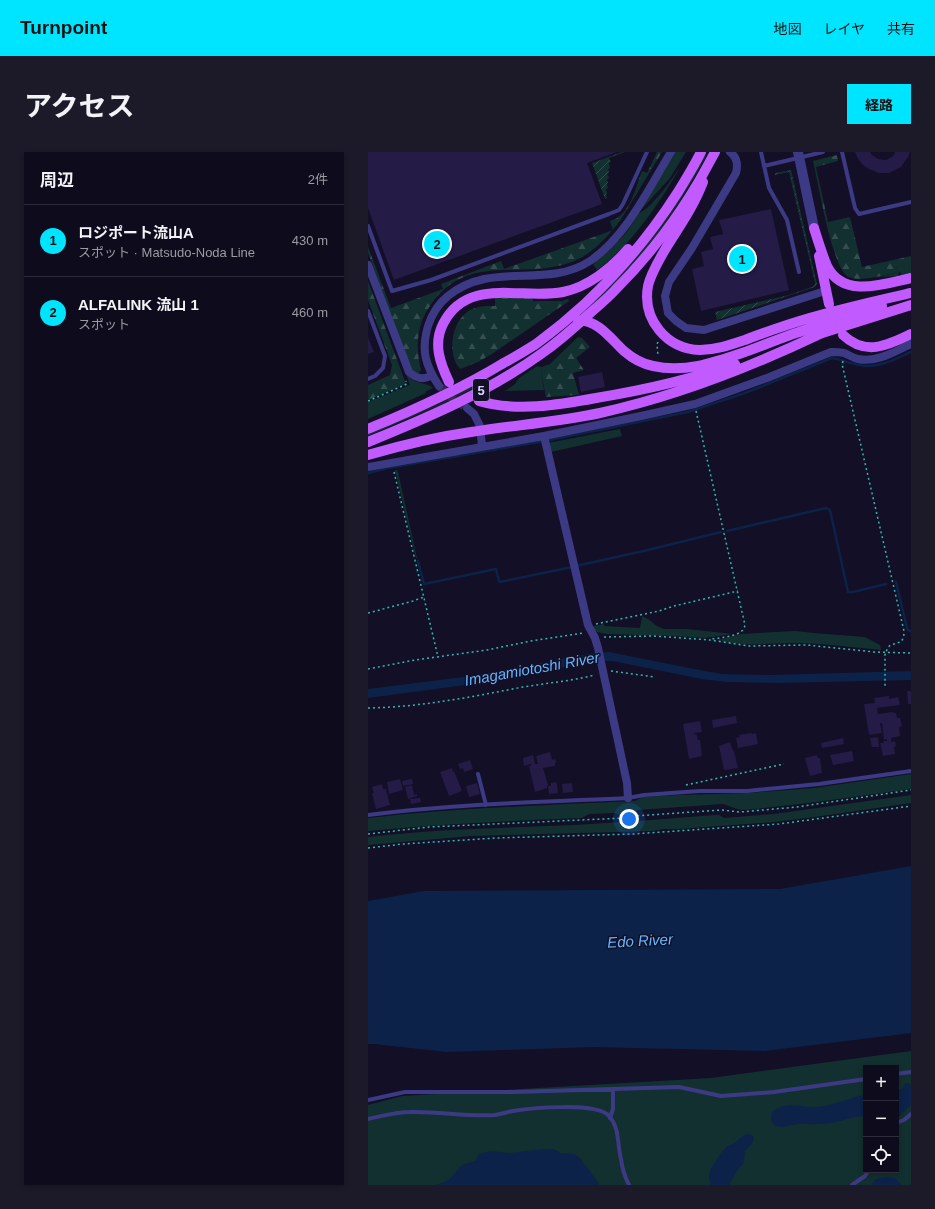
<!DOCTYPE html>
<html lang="ja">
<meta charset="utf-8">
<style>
:root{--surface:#0e0b1c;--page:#1c1929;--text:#f1f3f6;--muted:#9b9ba3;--line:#2e2b3b;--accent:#00e5ff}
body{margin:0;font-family:Helvetica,"Noto Sans JP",sans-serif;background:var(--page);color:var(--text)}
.controls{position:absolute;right:12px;bottom:12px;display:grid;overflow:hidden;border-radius:0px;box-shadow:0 2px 6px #0003}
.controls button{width:36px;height:36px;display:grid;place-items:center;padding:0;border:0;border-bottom:1px solid var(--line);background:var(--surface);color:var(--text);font:20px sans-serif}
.you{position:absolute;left:261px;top:667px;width:14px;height:14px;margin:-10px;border:3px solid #fff;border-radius:50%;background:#1a73e8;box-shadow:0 0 0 6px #1a73e833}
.badge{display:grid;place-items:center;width:26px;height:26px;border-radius:50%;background:var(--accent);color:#111;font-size:13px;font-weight:700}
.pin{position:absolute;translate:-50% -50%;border:2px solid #fff;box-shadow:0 1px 4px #0006}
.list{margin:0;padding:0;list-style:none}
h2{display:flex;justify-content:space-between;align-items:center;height:52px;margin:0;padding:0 16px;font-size:17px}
h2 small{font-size:13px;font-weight:400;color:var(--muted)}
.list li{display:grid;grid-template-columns:26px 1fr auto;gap:12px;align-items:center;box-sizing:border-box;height:72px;padding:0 16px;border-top:1px solid var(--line)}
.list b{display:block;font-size:15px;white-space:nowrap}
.list p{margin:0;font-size:13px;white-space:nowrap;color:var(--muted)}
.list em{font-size:13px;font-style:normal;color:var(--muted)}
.icon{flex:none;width:22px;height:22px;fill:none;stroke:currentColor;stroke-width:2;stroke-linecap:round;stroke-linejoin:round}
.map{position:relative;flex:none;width:543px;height:1033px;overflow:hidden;border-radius:0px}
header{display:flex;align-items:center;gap:24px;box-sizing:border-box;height:56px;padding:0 20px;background:var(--accent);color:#111}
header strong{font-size:19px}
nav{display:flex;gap:22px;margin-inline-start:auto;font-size:14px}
.intro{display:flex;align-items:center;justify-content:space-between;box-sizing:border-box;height:96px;padding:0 24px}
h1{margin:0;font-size:28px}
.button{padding:10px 18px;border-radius:0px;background:var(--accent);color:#111;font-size:14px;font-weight:700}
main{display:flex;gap:24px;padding:0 24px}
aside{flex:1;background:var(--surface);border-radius:0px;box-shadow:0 2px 6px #0003}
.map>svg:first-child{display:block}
.grass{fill:#12302f;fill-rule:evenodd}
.forest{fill:url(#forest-firs)}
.garden{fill:url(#garden-furrows)}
.water{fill:#0c2248}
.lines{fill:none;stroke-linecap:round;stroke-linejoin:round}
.stream{stroke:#0c2248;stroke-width:2.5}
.building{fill:#241b47}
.minor-tunnel{stroke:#312d47;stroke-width:8;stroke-dasharray:8 4;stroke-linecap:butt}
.path{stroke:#2fb8b0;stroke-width:1.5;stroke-dasharray:2 3;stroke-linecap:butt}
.service{stroke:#3d3a85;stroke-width:4}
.minor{stroke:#3d3a85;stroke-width:8}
.tertiary{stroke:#3d3a85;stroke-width:10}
.primary{stroke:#c25bff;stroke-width:10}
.labels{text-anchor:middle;stroke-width:3;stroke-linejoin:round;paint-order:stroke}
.shield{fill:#130f26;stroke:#9e99be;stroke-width:1}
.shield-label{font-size:13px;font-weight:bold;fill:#d9d4ff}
.water-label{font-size:15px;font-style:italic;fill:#62b6ff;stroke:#130f26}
</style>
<header>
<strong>Turnpoint</strong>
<nav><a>地図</a><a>レイヤ</a><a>共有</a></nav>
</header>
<div class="intro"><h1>アクセス</h1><a class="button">経路</a></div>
<main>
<aside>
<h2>周辺<small>2件</small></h2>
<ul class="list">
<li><span class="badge">1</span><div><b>ロジポート流山A</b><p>スポット · Matsudo-Noda Line</p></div><em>430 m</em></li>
<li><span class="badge">2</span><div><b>ALFALINK 流山 1</b><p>スポット</p></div><em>460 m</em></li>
</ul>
</aside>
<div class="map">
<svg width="543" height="1033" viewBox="0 0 543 1033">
<defs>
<pattern id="forest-firs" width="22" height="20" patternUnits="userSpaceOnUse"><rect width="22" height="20" fill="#12302f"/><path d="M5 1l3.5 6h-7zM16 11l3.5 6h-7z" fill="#344d4e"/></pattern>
<pattern id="garden-furrows" width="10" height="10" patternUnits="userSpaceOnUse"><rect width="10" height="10" fill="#12302f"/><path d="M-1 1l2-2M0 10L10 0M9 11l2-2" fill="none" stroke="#344d4e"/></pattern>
</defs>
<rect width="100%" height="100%" fill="#130f26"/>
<path class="grass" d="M307 0H318L302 26 273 58Z
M337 4 338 5C321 35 303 65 282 92 264 115 243 136 221 156L220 155C269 110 304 61 337 4Z
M312 15C308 24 302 31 298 39 279 68 257 98 229 118L225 112C244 98 259 82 271 61 283 57 304 27 312 15Z
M543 110V122L533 124 532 119 530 123 531 124 512 125 530 120 528 115Z
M169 214 174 215 173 220 176 238 137 239 147 232 151 226Z
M38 222C47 233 56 229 65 236L57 240 58 241 0 267V250L42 233Z
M107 233H108V235L72 253 0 284V282L69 253Z
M252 277 254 284 183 300 180 291Z
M27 318H29L30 320 49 406H48Z
M274 464 280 467 289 474 296 477H319L365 482 337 486 303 484 239 482 229 480 225 477 226 474 236 472V474L272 476Z
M427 479 446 481 497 485 512 493 513 498C483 495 453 491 424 491 400 491 373 496 350 488L373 482Z
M543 622V637L449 650 388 657 372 658 355 652 270 658 260 663 253 664 247 661 221 662 214 666C142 669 71 672 0 679V666C89 656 178 653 267 649L275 645 312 643 379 641 446 636Z
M543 643V651L447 665 406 670 311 677H296L285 679 103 684 0 693V685C69 677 138 676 207 673 253 670 300 667 347 663H351L356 666 406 662Z
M543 899V1033H0V953L34 944 343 926ZM498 916H528V1018H498Z"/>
<path class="forest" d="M289 0H294L252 69C238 86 223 104 201 111 150 128 96 99 60 157 48 176 48 197 53 218L50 222 44 218 41 213 0 101V95L23 156 75 137 73 132 133 109 136 117 245 78 242 69C262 64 267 37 274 19L279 21Z
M469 3 470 9 448 15 460 70 482 65 494 115 543 104V111L528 115 530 120C518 123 490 131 479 124 464 114 450 30 445 9Z
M0 129 38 232 0 248V233L22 223 24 213 0 148Z
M127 144 165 145V149H194L200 147 201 149 124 202 110 210 92 217C79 202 83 172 99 160 107 154 118 154 127 154Z
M210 185 214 186 222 195 208 206 216 218 205 221 211 243 178 245 173 220 174 215 182 212Z"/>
<path class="garden" d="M254 0H257L241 6 243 10 241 11 242 16 240 17 241 21 239 22 241 26 239 27 240 31 239 32 240 36 238 37 239 41 238 42 239 46 237 47 224 11Z
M423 18 449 132 447 135 349 168 347 160 421 143 446 134 447 131 421 20 407 23V21Z"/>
<path class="water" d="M241 500 337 519 354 522 402 523 543 519V528L411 531 358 530 333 527 245 509H226L165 522 120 530 0 546V537L103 524 226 501Z
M543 714V881L397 899 225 895 79 900 6 892H0V749L56 739 412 737Z
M537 931H541L543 934V953L532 964H528V938C534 937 536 937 537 931Z
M498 943V965C488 963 478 968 468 970 455 973 442 972 430 972 420 973 416 977 406 973L403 969 404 960C419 949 429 955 446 955 464 955 480 945 498 943Z
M382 982 386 985 385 990 377 999 376 1011 370 1017 361 1033H343L341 1026 342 1018 353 1001 359 994 365 992 376 983Z
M175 997H186L192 1001 206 1002 211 1005 230 1030 231 1033H68L81 1028 94 1013 107 1009 111 1002 122 999 142 1001Z
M517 1025 527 1026 534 1033H503L508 1027Z"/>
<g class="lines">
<path class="stream" d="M0 321 20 316 171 290 320 260 377 241 464 206C473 207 482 212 492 213 510 217 527 207 543 200
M359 379 458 356 462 358 480 440H485L518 432
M50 409 56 432 128 417 131 429 132 430 204 415
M208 414 280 398 353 380
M528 430 539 476 540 478 543 479"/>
</g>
<path class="building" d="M0 0H249L219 11 234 52 26 128 0 56Z
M487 0H502L504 3 510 7 518 8 525 4 527 0H542L540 5 533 15 521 21H511L501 17 495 13 490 7Z
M403 57 421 138 333 159 324 117 336 114 333 100 345 97 342 85 355 82 351 68Z
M0 185 6 200 0 202Z
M234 220 237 235 213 240 210 225Z
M539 539H543V552H540Z
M521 544V547L530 545 532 553 509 556 510 562 525 560V561H528L529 566H532L534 574 531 575 532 584 523 586V590L527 589 528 594 526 595 527 602 515 604 512 591H516L515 589H519V587L516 588 514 571H512L514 581 501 583 496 552 507 551 506 546Z
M368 564 369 571 345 576 344 568Z
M332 569 334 580 325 581 329 583 330 588H332L334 604 321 607 315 572Z
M383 581 384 582 388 581 390 592 370 596 368 586 372 585 371 583Z
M510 585 511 595H504L502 586Z
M475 586 476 592 454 596 453 591Z
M362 590 365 599H366L370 616 356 618 351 594Z
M484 599 486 609 465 613 462 603Z
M182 600 184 608 187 607 188 610 187 611V614L175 616 180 633 179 634V636L167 640 161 614H163V612L156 614 155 606 165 603 167 612H170L168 604Z
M449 603 450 606H452L454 621 442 624 437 606Z
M102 608 105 617 96 620 95 616 92 617 90 612Z
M84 616 85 620 86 619 94 639 81 644 72 620Z
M32 627 35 638 21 642 19 630Z
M44 627 45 632 35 634 34 629Z
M188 630 189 632 190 641 181 642 180 634H183V631Z
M109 631 112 642 101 645 98 634Z
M204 631 205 640 195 641 194 632Z
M14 632 15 637H18L22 653 8 657 4 641H6L4 635Z
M44 633 46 643 49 642V644L40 647 37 635Z
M52 646 53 650 43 652 42 647Z"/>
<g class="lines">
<path class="minor-tunnel" d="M71 234 87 249 99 256"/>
<path class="path" d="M290 190 289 192 290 204
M475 209 474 212 536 479C536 491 532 490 522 493L517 501V534
M0 249 39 232 38 229
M328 259 377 473C375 485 354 485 344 487
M26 320 70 505
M0 461 45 449 56 445
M228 472 291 459 306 454 370 439
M236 485 285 484 342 488 381 494 439 493 506 500 543 501
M0 517 47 508 119 498 163 489 215 481
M243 519 287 525
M0 556C53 555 103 545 155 535 179 531 203 529 227 523
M318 633 416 612
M0 682 61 675 256 666 267 664 353 658 372 660 429 655 543 638
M0 696 35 692 128 686 265 682 411 672 543 654"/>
<path class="service" d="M393 0 401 36 419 68 431 120
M474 0 487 56 491 62 543 50
M396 14 455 0
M0 74 24 139 63 128 241 62 251 58 255 52 279 0
M0 159 17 204 15 216 7 224 0 227
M110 622 118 653
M0 663C86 652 173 650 260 646L276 643 331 639H379L451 632 543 619
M528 922 543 920
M0 948 37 940H146L311 935 353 944 406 940 498 927
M242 966 245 957V937
M0 967C14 964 28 960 42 960 70 959 99 965 127 963 133 962 139 960 145 959 163 956 229 950 241 964 252 976 249 992 253 1007 254 1016 257 1025 261 1033
M528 971 536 968 543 962
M484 1033 497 1024 501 1018"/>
<path class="minor" d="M362 0C369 5 370 13 368 21L324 96 301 130 297 144 300 161 308 169 318 176 336 178 457 139
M0 113 41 220C48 226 55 229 64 223
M71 234C57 213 53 198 60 174 64 162 71 151 80 144 124 108 177 138 222 109 258 85 281 36 303 0
M99 256 106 262 112 274
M113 284 114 294
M176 284 220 473 227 486 230 496 253 603 259 631 260 646
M0 315 176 284 273 264 327 252 399 226 463 200C468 200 472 200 476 201 481 203 485 206 490 207 509 211 527 199 543 192"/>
<path class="tertiary" d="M430 0 446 76"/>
<path class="primary" d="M335 30C326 54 311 75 298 96 291 108 283 121 280 134 274 168 299 197 332 198 348 198 362 193 377 188 392 182 407 177 422 172 462 159 503 150 543 141
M446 76C450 89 454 102 459 114 475 147 516 132 543 126
M451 104 461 152
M210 168C231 169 242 186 256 199 264 206 275 212 285 214 316 221 345 211 374 201 391 195 408 188 425 182 455 172 485 163 514 154
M448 183 543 153
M475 183C497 204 519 194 543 182
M81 230C72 211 65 192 75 172 99 124 154 148 195 140 220 135 244 116 260 97
M111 249C147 260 191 253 228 246 276 238 322 228 367 212
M0 277C46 258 91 238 134 212 145 206 157 199 168 192 224 151 273 98 310 40 318 27 326 14 333 0
M0 290C59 266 120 240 173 202 190 190 206 176 221 162 230 154 240 146 248 137 287 98 322 49 347 0
M0 303C34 293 68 285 103 280 146 273 190 270 232 261 309 244 383 215 454 181"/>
</g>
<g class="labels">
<rect class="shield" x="105" y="227" width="16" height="22" rx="3"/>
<g class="shield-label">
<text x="113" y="243">5</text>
</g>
<g class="water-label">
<text transform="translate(164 517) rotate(-10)" y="5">Imagamiotoshi River</text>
<text transform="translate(272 789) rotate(-3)" y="5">Edo River</text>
</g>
</g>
</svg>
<div class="controls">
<button>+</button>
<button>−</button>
<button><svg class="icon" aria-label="locate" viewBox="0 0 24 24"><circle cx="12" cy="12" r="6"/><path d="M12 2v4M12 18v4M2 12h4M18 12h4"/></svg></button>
</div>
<div class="you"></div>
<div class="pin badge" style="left:374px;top:107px">1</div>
<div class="pin badge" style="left:69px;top:92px">2</div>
</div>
</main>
